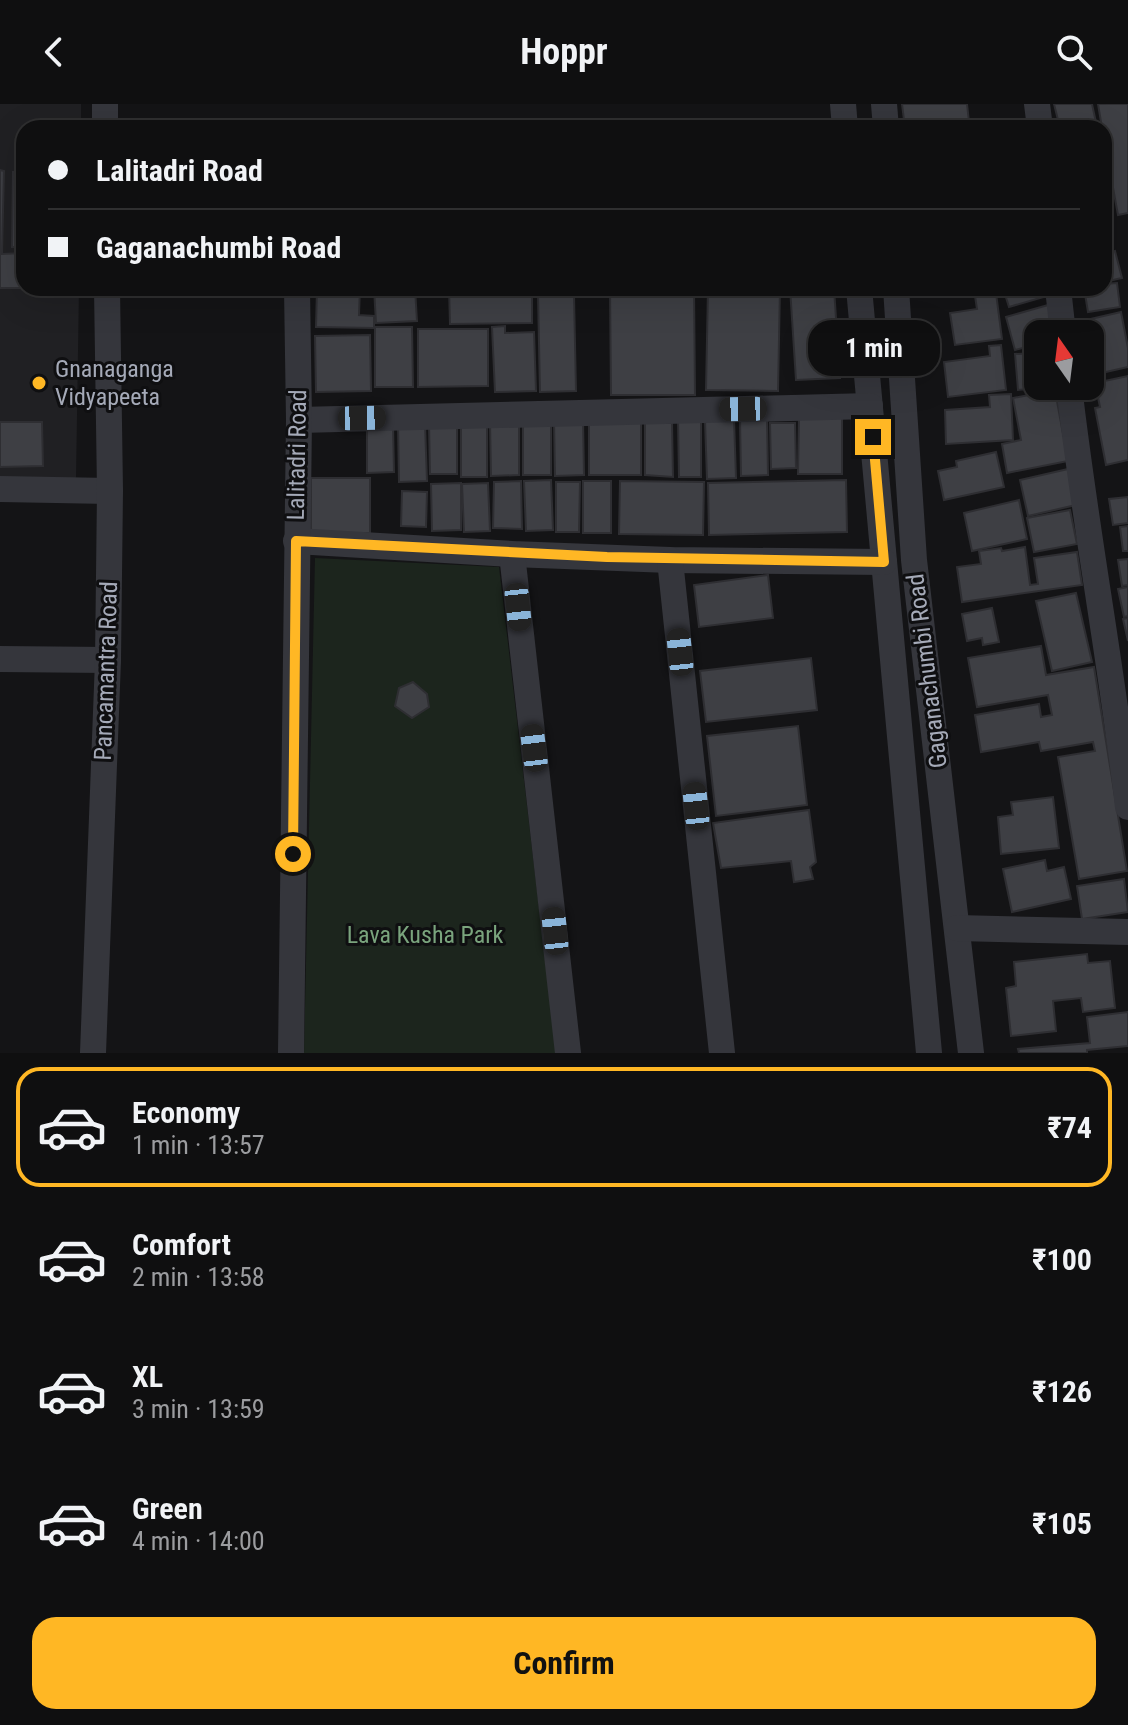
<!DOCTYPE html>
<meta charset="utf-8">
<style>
:root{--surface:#0f0f10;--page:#181819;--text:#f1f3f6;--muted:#9b9c9f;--line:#2f2f30;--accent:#ffb724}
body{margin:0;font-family:"Roboto Condensed",sans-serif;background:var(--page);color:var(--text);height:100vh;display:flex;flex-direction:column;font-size:30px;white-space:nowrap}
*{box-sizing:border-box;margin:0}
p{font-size:26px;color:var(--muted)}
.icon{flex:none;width:44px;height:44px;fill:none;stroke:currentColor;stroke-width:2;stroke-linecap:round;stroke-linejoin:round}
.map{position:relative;height:949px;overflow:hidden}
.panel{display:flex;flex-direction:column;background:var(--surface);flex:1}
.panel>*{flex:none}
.top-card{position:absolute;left:16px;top:16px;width:1096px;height:176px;border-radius:24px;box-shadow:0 8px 32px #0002,0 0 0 2px var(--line);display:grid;align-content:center;height:176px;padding:0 32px;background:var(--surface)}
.needle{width:52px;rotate:346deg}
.buttons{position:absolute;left:1024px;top:216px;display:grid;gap:16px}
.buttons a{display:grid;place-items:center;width:80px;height:80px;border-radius:16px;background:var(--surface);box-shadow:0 8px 32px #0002,0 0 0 2px var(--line);font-size:40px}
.end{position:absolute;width:36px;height:36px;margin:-18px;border:10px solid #ffb724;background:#111;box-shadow:0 0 0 4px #111}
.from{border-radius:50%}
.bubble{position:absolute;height:56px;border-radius:24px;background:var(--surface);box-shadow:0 8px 32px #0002,0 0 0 2px var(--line);font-size:26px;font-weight:700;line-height:56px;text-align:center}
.car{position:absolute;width:24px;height:48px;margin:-24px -12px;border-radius:10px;box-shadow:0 0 6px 2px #0007;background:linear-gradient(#222 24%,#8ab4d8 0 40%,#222 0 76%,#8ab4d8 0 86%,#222 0)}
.top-card b{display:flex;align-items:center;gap:28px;height:76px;font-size:30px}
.top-card b+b{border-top:2px solid var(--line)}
.top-card i{width:20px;height:20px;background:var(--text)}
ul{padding:14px 0 0;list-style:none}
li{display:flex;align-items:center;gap:24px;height:120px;margin:0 16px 12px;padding:0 16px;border:4px solid transparent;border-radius:24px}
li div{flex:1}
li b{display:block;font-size:30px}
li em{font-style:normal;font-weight:700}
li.current{border-color:var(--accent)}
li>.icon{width:72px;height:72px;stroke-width:1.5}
.cta{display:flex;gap:16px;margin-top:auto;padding:16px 32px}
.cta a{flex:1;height:92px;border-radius:24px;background:var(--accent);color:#111;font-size:32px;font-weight:700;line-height:92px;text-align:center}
header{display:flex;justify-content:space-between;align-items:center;height:104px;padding:0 32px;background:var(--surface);font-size:36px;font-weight:700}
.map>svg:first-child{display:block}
.built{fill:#202023}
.green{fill:#1c251d}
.building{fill:#3e3f44;stroke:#2e2e32;stroke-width:2}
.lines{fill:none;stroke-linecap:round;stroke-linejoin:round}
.minor{stroke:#35363c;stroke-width:26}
.route{stroke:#ffb724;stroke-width:10}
.poi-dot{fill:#ffb724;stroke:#0f0f11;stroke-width:3}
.labels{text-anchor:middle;stroke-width:6;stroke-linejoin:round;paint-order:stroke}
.poi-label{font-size:24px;fill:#a5aab8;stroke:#0f0f11;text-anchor:start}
.street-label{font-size:24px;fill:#a5aab8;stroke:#0f0f11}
.park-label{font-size:24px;fill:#7aa47d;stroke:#0f0f11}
</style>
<header><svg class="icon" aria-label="back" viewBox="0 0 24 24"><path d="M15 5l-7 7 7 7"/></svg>Hoppr<svg class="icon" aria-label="search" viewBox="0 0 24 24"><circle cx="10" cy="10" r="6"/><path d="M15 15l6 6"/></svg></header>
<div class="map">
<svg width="1128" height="949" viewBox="0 0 1128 949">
<rect width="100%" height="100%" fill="#141416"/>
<polygon class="built" points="0,0 81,0 81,24 24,24 24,184 79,184 76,375 0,375"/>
<polygon class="green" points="315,454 499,463 556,949 304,949"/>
<g class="building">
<polygon points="902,0 967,0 969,18 942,21 943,24 905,24"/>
<polygon points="1054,0 1092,0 1097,23 1060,24"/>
<polygon points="1098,0 1128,0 1128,109 1118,111 1104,35 1104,24 1102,24"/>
<polygon points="0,66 4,67 2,150 24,149 24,184 0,184"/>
<polygon points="13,68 24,68 24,143 12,143"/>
<polygon points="1115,147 1122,174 1104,178 1104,150"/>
<polygon points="1117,179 1120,203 1088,208 1084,184 1104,184 1104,180"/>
<polygon points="317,184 360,184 359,211 374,212 374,224 316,223"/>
<polygon points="374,184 415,184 417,217 376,219"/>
<polygon points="449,184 532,184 532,219 450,220"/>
<polygon points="610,184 694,184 695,291 611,291"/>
<polygon points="708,184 780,184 778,287 706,286"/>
<polygon points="790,184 834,184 840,274 796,276"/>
<polygon points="974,184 996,184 997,187 976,191"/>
<polygon points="1003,184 1053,184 1054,190 1009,203"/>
<polygon points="996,189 1002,235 955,241 950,209 977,205 975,192"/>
<polygon points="538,191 574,191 576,287 540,288"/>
<polygon points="1048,201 1056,230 1038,230 1038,240 1015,246 1006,213"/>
<polygon points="1121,208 1128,244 1128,263 1097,270 1090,230 1088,230 1086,216"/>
<polygon points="505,222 505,229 534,228 536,287 495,288 492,223"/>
<polygon points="375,223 412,223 413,283 375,283"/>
<polygon points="418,225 488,225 488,282 418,283"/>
<polygon points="370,231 371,287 316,288 315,232"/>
<polygon points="1001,241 1006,286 948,293 944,258 990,252 989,242"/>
<polygon points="1038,249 1038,282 1061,282 1018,286 1015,250"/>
<polygon points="1128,272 1128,356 1106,361 1095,304 1100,303 1095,279"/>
<polygon points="1055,286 1068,357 1007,369 1002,340 1021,336 1013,294"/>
<polygon points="1011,290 1013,336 946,340 945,306 990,303 989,291"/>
<polygon points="799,314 842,314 842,370 798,370"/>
<rect x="523" y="315" width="28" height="56"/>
<polygon points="678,315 701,315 701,373 679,373"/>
<polygon points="734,315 736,374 707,375 705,317"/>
<polygon points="767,315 768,371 741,372 740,316"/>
<polygon points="554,316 583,316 584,371 555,372"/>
<rect x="589" y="316" width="52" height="55"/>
<rect x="461" y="317" width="26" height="56"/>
<polygon points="0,318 42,318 43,362 0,363"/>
<polygon points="490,318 519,318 519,371 491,372"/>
<polygon points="645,319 672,319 673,373 645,371"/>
<polygon points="770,319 795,319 796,364 771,365"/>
<polygon points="398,320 425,320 427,377 399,378"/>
<polygon points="429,320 457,320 457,370 430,370"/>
<polygon points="367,321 393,321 394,368 367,369"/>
<polygon points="996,348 1004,383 944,396 938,367 957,363 956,357"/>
<polygon points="1068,365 1076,401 1028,412 1020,376"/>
<rect x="311" y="374" width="59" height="55"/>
<polygon points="551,376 553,426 526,427 524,377"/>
<polygon points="846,376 847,428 709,431 708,379"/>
<polygon points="521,377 522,425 493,424 494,378"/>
<rect x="583" y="377" width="28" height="52"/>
<polygon points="620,377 704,378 703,431 619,430"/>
<polygon points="556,378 580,378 579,428 556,428"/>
<polygon points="461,379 461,426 432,427 431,380"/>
<polygon points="488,379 490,427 464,428 462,380"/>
<polygon points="402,387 427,388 426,423 401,422"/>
<polygon points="1128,393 1128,419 1113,421 1109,395"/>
<polygon points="1019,396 1027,435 972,447 964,409"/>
<polygon points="1070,406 1077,440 1034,448 1027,414"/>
<polygon points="1128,422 1128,447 1123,447 1120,423"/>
<polygon points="1025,443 1030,481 1038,480 1034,454 1077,448 1082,481 962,498 957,463 981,460 979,447 1001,444 1002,447"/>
<polygon points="1128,455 1128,481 1122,482 1118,456"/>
<polygon points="768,471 773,514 699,523 694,481"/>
<polygon points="1128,483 1128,512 1124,513 1118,485"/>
<polygon points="1076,489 1092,558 1052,567 1036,497"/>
<polygon points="992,504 999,538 983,541 982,534 967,537 962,510"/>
<polygon points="1128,514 1128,537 1123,515"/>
<polygon points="1041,542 1046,571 1094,563 1127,767 1079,775 1058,653 1095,647 1093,638 1041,647 1039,638 981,648 975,611 1039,600 1041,613 1052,611 1048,591 977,603 968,554"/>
<polygon points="811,554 817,606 706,618 700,567"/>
<polygon points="413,578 427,590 429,603 412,614 395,602 399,584"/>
<polygon points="798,622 807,701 716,712 707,632"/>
<polygon points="1053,693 1059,744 1001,750 998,713 1013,711 1011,698"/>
<polygon points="809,706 816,758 810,763 813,775 794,778 791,757 721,764 713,719"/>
<polygon points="1045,756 1047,767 1064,763 1071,795 1012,808 1003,765"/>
<polygon points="1124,775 1128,808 1082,815 1077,782"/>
<polygon points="1087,850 1088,859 1110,857 1115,904 1083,908 1081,894 1053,897 1056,927 1011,932 1006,884 1016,882 1014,858"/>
<polygon points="1128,908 1128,942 1087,946 1087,949 1019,949 1018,945 1090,939 1087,913"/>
</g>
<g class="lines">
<g class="minor">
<polyline points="105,0 105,24"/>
<polyline points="843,0 845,24"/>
<polyline points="884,0 886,24"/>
<polyline points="1037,0 1040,24"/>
<polyline points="859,184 929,949"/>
<polyline points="896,184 914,456 971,949"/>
<polyline points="1058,184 1063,230"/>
<path d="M1069 282C1085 423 1112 562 1128 703"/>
<polyline points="299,316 870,302"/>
<polyline points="0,385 110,387"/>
<polyline points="296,437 512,450 670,456 884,458"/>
<polyline points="512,450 568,949"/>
<polyline points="670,456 722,949"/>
<polyline points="0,555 108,556"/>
<polyline points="957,824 1128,828"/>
<polyline points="93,949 108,556 110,387 107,184"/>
<polyline points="291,949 299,316 297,184"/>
</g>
</g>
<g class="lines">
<polyline class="route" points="293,750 296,437 607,453 884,458 873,333"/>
</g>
<circle class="poi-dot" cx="39" cy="279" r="8"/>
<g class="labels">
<g class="poi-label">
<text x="55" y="273">Gnanaganga<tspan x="55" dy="28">Vidyapeeta</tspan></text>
</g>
<g class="street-label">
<text transform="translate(297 351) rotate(-89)" y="8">Lalitadri Road</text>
<text transform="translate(106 567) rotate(-88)" y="8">Pancamantra Road</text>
<text transform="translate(927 567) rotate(-97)" y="8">Gaganachumbi Road</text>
</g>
<g class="park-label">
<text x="425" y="839">Lava Kusha Park</text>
</g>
</g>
</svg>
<div class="buttons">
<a><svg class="needle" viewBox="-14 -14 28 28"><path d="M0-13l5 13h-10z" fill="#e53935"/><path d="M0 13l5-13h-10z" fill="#9b9c9f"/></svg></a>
</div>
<i class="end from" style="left:293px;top:750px"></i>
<i class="end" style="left:873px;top:333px"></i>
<div class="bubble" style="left:808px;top:216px;width:132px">1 min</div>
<i class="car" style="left:743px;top:305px;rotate:269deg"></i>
<i class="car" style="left:362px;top:314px;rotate:89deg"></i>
<i class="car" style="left:518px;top:503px;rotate:174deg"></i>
<i class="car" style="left:680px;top:548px;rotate:354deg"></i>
<i class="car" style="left:534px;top:644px;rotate:353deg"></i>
<i class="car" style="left:696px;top:702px;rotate:354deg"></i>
<i class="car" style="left:555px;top:827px;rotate:354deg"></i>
<div class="top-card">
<b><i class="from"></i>Lalitadri Road</b>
<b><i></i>Gaganachumbi Road</b>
</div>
</div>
<section class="panel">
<ul>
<li class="current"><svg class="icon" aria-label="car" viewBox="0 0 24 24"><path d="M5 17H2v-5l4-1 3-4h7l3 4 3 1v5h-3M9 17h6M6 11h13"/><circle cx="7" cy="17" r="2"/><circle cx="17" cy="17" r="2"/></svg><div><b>Economy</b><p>1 min · 13:57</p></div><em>₹74</em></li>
<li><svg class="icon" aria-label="car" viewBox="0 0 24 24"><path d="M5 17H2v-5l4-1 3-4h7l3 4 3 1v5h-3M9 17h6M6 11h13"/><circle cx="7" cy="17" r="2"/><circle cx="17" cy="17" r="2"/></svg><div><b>Comfort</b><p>2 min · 13:58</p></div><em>₹100</em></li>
<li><svg class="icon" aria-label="car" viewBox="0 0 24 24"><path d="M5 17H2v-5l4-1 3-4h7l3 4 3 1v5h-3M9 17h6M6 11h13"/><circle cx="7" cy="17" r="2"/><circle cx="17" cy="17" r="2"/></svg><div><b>XL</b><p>3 min · 13:59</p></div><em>₹126</em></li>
<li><svg class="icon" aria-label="car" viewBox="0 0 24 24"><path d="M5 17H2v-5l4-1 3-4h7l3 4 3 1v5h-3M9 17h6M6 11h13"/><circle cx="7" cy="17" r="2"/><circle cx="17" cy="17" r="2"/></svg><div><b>Green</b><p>4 min · 14:00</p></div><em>₹105</em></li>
</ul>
<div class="cta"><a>Confirm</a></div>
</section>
